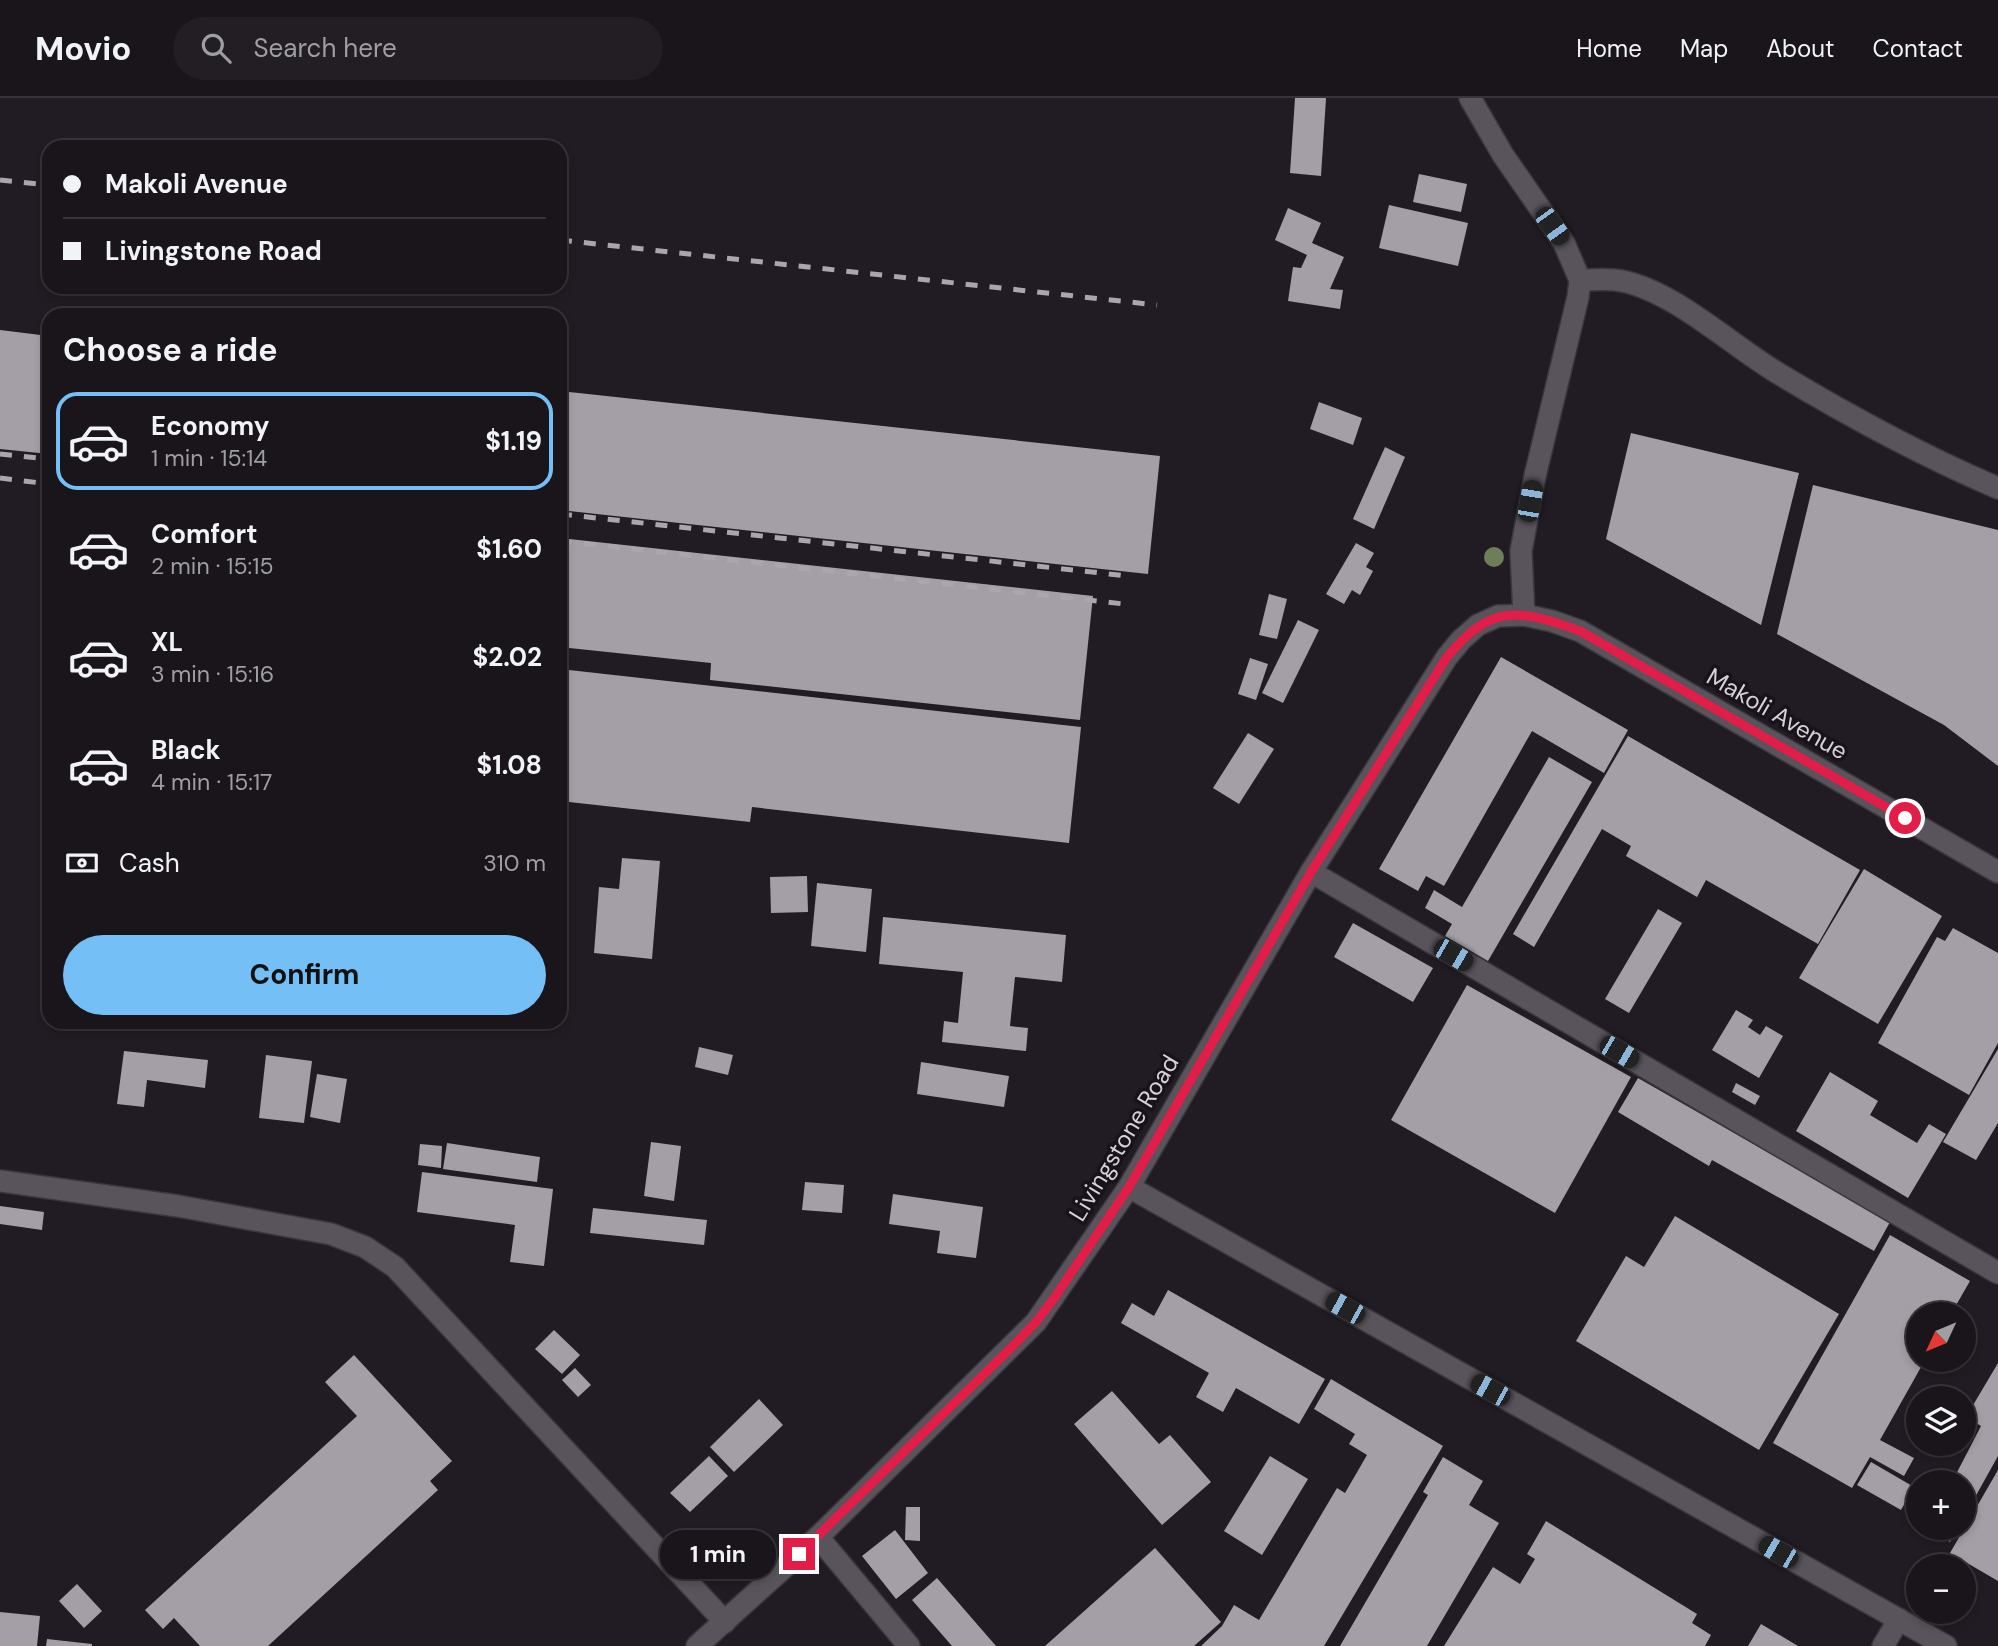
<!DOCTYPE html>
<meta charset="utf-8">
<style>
:root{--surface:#19151a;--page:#221e23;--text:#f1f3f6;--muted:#9f9fa2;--line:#373439;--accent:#74c0f6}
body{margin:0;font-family:"DM Sans",sans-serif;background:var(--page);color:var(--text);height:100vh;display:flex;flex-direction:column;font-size:26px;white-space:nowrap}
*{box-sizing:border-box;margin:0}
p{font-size:23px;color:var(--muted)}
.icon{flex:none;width:38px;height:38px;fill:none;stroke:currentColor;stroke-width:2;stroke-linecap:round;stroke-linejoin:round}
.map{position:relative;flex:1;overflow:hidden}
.details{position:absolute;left:42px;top:210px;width:525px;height:721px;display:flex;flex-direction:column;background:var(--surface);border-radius:21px;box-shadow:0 4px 10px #0003,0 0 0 2px var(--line)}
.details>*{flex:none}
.banner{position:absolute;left:42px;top:42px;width:525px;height:154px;border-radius:21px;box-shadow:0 4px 10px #0003,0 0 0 2px var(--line);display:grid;align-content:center;height:154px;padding:0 21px;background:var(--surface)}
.needle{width:46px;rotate:226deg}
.fabs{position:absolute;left:1906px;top:1204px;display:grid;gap:14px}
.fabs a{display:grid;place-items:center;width:70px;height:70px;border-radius:50%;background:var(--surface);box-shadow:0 4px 10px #0003,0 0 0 2px var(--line);font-size:35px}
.end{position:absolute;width:32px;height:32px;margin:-16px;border:9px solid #e11d48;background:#fff;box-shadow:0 0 0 4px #fff}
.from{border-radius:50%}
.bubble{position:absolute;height:49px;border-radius:24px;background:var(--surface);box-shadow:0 4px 10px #0003,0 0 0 2px var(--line);font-size:23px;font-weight:700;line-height:49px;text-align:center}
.car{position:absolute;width:21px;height:42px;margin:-21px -10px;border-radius:9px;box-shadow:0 0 5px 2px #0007;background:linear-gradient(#222 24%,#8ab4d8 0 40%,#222 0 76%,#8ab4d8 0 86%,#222 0)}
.banner b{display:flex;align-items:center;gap:24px;height:66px;font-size:26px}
.banner b+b{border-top:2px solid var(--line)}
.banner i{width:18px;height:18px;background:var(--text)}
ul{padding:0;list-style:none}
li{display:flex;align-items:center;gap:21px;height:98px;margin:0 14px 10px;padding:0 7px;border:4px solid transparent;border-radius:21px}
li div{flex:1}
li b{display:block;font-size:26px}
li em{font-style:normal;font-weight:700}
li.active{border-color:var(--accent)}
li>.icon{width:63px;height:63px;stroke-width:1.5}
h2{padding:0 21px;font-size:32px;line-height:84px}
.pay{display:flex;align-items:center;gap:18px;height:77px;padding:0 21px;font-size:26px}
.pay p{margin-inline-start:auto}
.action{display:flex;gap:14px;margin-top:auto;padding:14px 21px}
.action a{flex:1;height:80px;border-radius:42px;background:var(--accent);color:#111;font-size:28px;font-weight:700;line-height:80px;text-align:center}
header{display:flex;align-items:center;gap:42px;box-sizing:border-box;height:98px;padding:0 35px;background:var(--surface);border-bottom:2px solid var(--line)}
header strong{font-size:33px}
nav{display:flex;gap:38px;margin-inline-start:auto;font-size:24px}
.search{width:490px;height:63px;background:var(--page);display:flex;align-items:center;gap:18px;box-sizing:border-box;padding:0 24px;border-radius:38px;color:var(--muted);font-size:26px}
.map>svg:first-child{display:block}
.building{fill:#a49ea7}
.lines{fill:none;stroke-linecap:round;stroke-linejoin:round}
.minor-casing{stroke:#3b373c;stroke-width:24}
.minor{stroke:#59545c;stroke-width:21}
.rail{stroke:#aaa6ab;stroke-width:5;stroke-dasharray:12 12;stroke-linecap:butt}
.tree{fill:#6e7e59}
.route{stroke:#e11d48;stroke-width:9}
.labels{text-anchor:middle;stroke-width:7;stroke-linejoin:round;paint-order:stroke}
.street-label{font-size:24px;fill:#d5d1d6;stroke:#18131a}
</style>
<header>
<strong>Movio</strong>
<div class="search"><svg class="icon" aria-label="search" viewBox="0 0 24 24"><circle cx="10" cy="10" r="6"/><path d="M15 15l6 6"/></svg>Search here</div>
<nav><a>Home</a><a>Map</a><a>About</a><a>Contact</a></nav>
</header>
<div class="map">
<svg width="1998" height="1548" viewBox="0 0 1998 1548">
<rect width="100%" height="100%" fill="#211c23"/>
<g class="building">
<polygon points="1295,0 1326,0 1321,78 1290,75"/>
<polygon points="1419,76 1467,86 1461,114 1413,104"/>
<polygon points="1389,107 1468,125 1458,168 1379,150"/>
<polygon points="1288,110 1321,125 1312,145 1344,159 1330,191 1343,192 1340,211 1288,203 1293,169 1301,170 1307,157 1275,142"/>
<polygon points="0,232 49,238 49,356 0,351"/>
<polygon points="560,293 1160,358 1148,476 560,412"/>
<polygon points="1319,304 1362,320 1353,347 1310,331"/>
<polygon points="1631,335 1799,375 1761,527 1606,441"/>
<polygon points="1385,349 1405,359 1374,431 1353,421"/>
<polygon points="1813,387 1998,432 1998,668 1944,627 1777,536"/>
<polygon points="560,440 1093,498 1080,622 710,582 711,565 560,549"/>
<polygon points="1356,445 1374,455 1366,469 1373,473 1360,497 1352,492 1344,506 1326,496"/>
<polygon points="1269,496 1287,501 1277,541 1259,537"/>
<polygon points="1298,522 1319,532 1283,605 1262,595"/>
<polygon points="1501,559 1628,632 1604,675 1532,633 1444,788 1426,778 1418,793 1379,771"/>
<polygon points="1250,560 1268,566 1256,602 1238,596"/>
<polygon points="560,571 1081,629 1069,745 752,709 750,724 560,703"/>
<polygon points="1248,635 1274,651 1239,706 1213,690"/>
<polygon points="1628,638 1860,772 1818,846 1706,782 1697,799 1626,758 1631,748 1602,731 1534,849 1513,836"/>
<polygon points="1549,659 1592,684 1488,863 1445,838 1452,826 1425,810 1434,792 1462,809"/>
<polygon points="622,760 660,763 652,861 594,855 599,789 619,791"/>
<polygon points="1864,771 1942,818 1878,926 1799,880"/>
<polygon points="807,778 808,814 771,815 770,779"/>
<polygon points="817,785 872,791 866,854 811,848"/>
<polygon points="1658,811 1682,825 1629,915 1605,901"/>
<polygon points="883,819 1066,837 1062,884 1015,879 1010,928 1028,930 1026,953 942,944 944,923 958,925 963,874 879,866"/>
<polygon points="1353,825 1433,870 1413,904 1334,859"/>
<polygon points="1953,830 1998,855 1998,945 1969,997 1878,945 1937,839 1945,843"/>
<polygon points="1467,887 1631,979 1555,1115 1391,1022"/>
<polygon points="1736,912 1753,922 1748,929 1760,937 1766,928 1783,938 1759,980 1712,952"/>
<polygon points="699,949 733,957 728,977 695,969"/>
<polygon points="1998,951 1998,1025 1976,1062 1943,1044"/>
<polygon points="124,953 208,962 205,990 147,982 144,1009 117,1006"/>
<polygon points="266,957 312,963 304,1025 259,1020"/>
<polygon points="921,964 1009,978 1004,1009 917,996"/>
<polygon points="1830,974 1878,1003 1870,1017 1917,1045 1929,1026 1946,1036 1908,1100 1796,1033"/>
<polygon points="317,976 347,981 340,1025 310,1019"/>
<polygon points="1638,980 1890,1124 1874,1153 1712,1062 1709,1068 1618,1014"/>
<polygon points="1736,985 1760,998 1755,1007 1732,994"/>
<polygon points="651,1044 681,1048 674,1103 644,1098"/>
<polygon points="447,1045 540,1059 537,1084 443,1071"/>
<polygon points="420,1046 442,1048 441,1070 418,1067"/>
<polygon points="422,1074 553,1091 544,1168 510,1164 515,1127 417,1114"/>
<polygon points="805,1084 844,1087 842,1115 802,1112"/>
<polygon points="893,1096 983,1109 976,1160 937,1155 940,1133 889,1126"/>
<polygon points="0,1108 44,1114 42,1132 0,1126"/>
<polygon points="593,1110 707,1122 704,1147 590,1135"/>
<polygon points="1675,1118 1839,1216 1759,1352 1576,1243 1626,1158 1644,1169"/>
<polygon points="1890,1137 1970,1183 1951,1216 1918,1216 1918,1262 1925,1262 1880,1342 1914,1360 1904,1378 1870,1359 1852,1390 1773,1345"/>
<polygon points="1168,1192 1325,1281 1299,1326 1236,1290 1223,1314 1196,1299 1209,1275 1121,1225 1132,1205 1154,1218"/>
<polygon points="554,1232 580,1257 562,1276 535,1251"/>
<polygon points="354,1257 452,1363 430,1383 438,1392 268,1548 200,1548 174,1520 163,1531 145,1512 357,1318 325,1284"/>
<polygon points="1998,1265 1998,1358 1964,1419 1964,1384 1952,1384 1981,1328 1966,1319"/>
<polygon points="575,1270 591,1287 578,1299 562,1282"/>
<polygon points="1331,1281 1443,1348 1324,1548 1201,1548 1222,1528 1234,1507 1259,1522 1337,1390 1345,1395 1367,1357 1349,1346 1355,1336 1314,1311"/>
<polygon points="1112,1293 1159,1346 1170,1337 1211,1384 1162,1427 1074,1326"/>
<polygon points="759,1301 783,1327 734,1374 710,1349"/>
<polygon points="709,1358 728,1378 690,1414 670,1395"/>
<polygon points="1270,1358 1308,1381 1262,1457 1224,1433"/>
<polygon points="1443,1359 1483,1383 1469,1407 1499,1425 1427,1548 1340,1548 1428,1397 1423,1394"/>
<polygon points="1871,1364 1914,1389 1901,1412 1857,1387"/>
<polygon points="1998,1372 1998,1483 1950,1455"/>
<polygon points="906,1409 920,1409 920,1443 905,1442"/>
<polygon points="1546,1423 1697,1516 1692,1525 1711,1537 1705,1548 1444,1548 1493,1469 1520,1486 1535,1461 1527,1456"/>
<polygon points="1926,1430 1958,1430 1950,1444"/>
<polygon points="895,1432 928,1475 896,1501 862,1458"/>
<polygon points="1155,1450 1221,1524 1194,1548 1045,1548"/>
<polygon points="937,1480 996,1548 952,1548 912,1502"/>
<polygon points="77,1486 102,1513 84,1530 59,1503"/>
<polygon points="0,1514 40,1518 37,1548 0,1548"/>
<polygon points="1761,1526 1798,1548 1748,1548"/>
<polygon points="47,1541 92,1546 92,1548 46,1548"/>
</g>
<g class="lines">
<g class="minor-casing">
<g id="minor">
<polyline points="1470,0 1503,57 1564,145 1580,182 1578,199 1535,378 1521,453 1524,517"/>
<path d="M1580 182C1594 182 1608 180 1622 183 1676 194 1733 249 1781 277 1851 319 1923 358 1998 390"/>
<polyline points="1311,774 1998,1175"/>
<polyline points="0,1083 178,1108 331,1136 365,1149 395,1169 725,1524"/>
<polyline points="1129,1089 1946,1548"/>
<polyline points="818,1439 909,1548"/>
<polyline points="697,1548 818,1439 1036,1224 1129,1089 1311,774 1447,559 1461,542 1478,527 1498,518 1524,517 1552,523 1580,533 1998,774"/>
<polyline points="1883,1548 1899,1521"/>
</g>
</g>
<use href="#minor" class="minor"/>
<g class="rail">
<polyline points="0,82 49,87"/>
<polyline points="560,142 1157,207"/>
<polyline points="0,356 49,361"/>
<polyline points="0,380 49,386"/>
<polyline points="560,416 1128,478"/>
<polyline points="560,443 1124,506"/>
</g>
</g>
<circle class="tree" cx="1494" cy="459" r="10"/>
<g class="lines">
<path class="route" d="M799 1456 1013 1248 1036 1224 1055 1199 1129 1089 1311 774 1447 559C1492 505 1518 511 1580 533L1905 720"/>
</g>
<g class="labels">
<g class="street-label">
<text transform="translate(1777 616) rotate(30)" y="8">Makoli Avenue</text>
<text transform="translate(1124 1040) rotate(-59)" y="8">Livingstone Road</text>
</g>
</g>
</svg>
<div class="fabs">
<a><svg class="needle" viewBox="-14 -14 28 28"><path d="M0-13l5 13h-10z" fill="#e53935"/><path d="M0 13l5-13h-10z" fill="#9f9fa2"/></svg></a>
<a><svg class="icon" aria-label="layers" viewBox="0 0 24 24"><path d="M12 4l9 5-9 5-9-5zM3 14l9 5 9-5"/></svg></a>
<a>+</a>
<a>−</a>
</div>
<i class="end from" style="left:1905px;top:720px"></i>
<i class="end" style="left:799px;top:1456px"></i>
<div class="bubble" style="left:660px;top:1432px;width:116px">1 min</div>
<i class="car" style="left:1552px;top:128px;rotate:144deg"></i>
<i class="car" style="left:1530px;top:403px;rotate:10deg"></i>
<i class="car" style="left:1453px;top:857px;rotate:120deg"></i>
<i class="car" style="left:1619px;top:954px;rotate:120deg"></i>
<i class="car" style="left:1345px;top:1210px;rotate:299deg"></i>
<i class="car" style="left:1490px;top:1292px;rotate:299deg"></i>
<i class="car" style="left:1778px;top:1454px;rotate:300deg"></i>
<div class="banner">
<b><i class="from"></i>Makoli Avenue</b>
<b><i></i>Livingstone Road</b>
</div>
<section class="details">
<h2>Choose a ride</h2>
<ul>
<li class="active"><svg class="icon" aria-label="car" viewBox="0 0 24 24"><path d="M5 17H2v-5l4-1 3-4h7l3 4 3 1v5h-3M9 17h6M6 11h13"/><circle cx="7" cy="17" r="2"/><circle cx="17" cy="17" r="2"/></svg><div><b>Economy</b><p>1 min · 15:14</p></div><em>$1.19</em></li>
<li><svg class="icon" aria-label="car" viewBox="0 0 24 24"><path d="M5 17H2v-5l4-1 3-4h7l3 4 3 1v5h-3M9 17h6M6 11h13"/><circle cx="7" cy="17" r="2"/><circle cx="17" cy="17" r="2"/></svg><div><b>Comfort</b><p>2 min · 15:15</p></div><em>$1.60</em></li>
<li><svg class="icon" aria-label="car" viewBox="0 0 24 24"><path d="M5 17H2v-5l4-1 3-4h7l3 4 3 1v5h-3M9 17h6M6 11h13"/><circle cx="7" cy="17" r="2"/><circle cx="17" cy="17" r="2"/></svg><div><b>XL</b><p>3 min · 15:16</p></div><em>$2.02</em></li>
<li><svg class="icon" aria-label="car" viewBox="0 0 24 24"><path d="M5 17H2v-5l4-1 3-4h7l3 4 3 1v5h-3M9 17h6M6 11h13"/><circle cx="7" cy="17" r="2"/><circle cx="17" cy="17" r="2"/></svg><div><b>Black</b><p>4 min · 15:17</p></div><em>$1.08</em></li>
</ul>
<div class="pay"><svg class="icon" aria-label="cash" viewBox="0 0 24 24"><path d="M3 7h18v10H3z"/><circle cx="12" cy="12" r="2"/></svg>Cash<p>310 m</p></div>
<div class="action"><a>Confirm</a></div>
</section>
</div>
